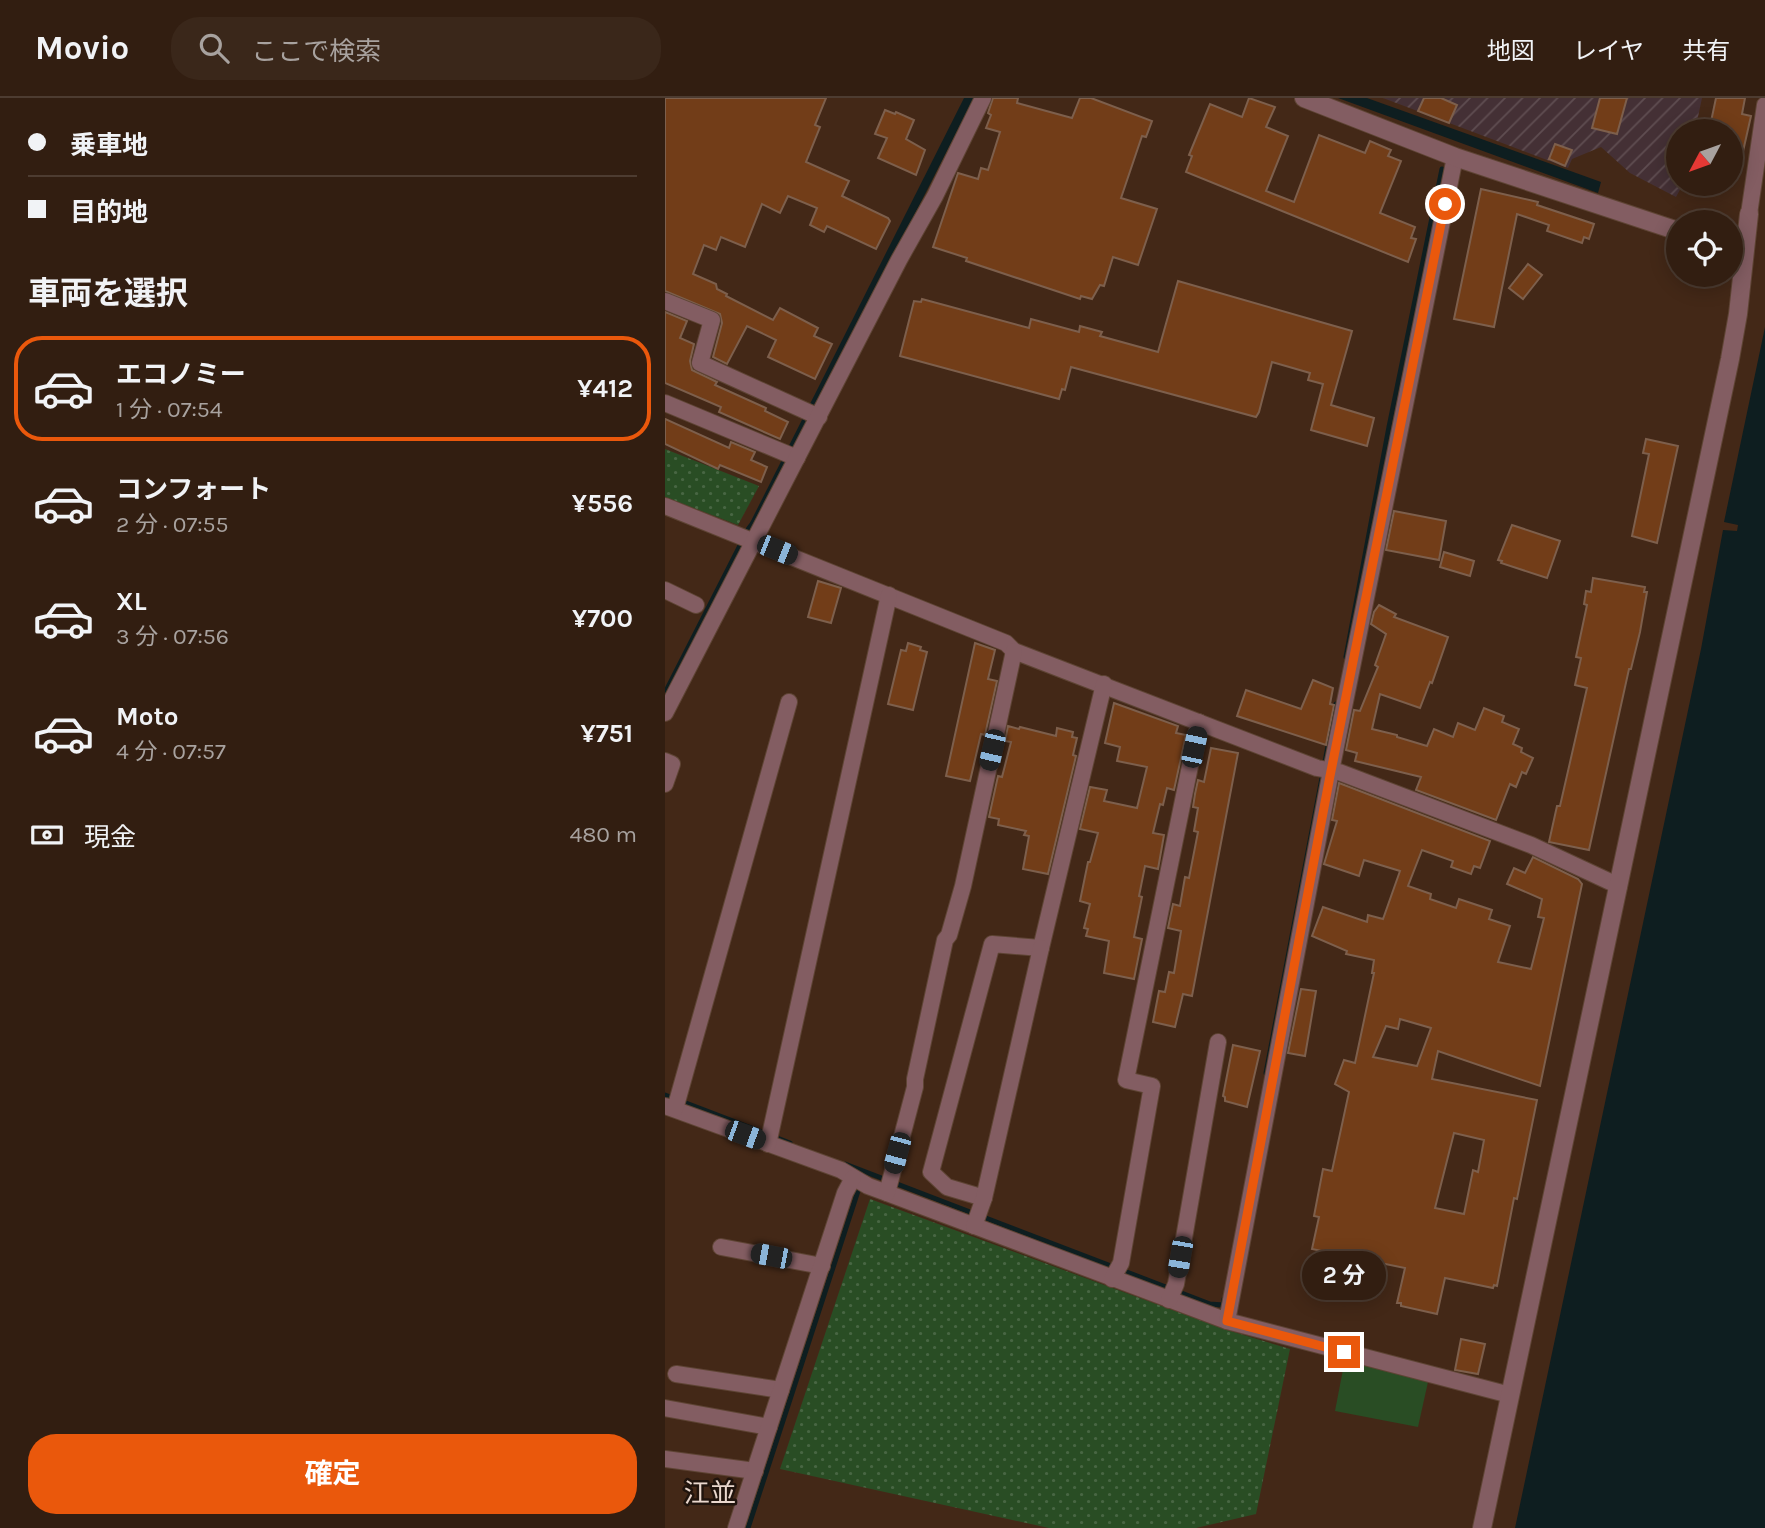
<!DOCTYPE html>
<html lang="ja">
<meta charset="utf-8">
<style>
:root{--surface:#321e11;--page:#3a271a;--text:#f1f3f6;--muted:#a8a29f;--line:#4d3c31;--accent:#ea580c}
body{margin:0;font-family:Karla,"Noto Sans JP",sans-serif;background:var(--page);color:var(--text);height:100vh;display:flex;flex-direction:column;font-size:26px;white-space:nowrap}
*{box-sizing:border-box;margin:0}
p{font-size:23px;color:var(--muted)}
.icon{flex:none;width:38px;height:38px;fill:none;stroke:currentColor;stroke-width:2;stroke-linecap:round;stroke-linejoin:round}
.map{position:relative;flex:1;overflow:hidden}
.panel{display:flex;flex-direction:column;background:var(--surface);width:665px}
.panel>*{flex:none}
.hud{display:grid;align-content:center;height:154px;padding:0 28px;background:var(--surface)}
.needle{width:46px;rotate:229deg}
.buttons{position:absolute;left:1001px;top:21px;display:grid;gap:14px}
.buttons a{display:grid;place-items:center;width:77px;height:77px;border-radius:50%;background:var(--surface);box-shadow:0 4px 18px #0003,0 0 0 2px var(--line);font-size:35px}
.end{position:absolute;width:32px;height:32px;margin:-16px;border:9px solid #ea580c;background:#fff;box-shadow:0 0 0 4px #fff}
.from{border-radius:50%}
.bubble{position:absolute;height:49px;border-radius:24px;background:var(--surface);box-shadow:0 4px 18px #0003,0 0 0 2px var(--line);font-size:23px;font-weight:700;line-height:49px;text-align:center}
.car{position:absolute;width:21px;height:42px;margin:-21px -10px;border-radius:9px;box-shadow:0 0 5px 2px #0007;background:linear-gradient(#222 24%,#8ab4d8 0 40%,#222 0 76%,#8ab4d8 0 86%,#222 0)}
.hud b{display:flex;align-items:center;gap:24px;height:66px;font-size:26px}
.hud b+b{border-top:2px solid var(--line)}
.hud i{width:18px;height:18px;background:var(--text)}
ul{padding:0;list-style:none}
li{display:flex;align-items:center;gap:21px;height:105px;margin:0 14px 10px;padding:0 14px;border:4px solid transparent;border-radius:28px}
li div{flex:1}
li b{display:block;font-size:26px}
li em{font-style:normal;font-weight:700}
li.current{border-color:var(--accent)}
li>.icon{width:63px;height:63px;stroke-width:1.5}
h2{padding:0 28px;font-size:32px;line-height:84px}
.pay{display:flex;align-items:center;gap:18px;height:77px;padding:0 28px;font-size:26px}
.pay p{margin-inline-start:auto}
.button{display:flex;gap:14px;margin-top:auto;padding:14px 28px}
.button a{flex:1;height:80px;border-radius:28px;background:var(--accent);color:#fff;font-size:28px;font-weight:700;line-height:80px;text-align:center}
header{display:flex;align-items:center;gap:42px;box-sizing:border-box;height:98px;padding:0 35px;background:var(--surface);border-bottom:2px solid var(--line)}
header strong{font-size:33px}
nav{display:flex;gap:38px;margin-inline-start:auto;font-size:24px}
.search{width:490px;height:63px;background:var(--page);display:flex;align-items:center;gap:18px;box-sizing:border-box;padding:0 24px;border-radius:28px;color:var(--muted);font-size:26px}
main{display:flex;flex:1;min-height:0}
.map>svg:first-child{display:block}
.industrial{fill:url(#industrial-furrows)}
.grass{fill:url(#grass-dots)}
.park{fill:#294d24}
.water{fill:#0e1e20}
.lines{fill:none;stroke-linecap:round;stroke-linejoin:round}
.stream{stroke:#0e1e20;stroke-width:5}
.building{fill:#723d18;stroke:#7d5f4c;stroke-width:2;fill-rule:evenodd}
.minor-casing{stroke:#5e4434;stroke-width:18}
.tertiary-casing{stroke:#5e4434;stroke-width:20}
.minor{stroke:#835d62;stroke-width:16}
.tertiary{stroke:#835d62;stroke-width:18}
.route{stroke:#ea580c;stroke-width:9}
.labels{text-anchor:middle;stroke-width:5;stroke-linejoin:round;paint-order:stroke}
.quarter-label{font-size:26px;fill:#ead8ce;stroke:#20140d}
</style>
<header>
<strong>Movio</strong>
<div class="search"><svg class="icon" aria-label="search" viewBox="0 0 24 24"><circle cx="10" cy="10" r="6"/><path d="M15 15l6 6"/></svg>ここで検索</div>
<nav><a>地図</a><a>レイヤ</a><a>共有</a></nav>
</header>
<main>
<section class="panel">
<div class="hud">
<b><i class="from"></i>乗車地</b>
<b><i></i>目的地</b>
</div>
<h2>車両を選択</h2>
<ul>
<li class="current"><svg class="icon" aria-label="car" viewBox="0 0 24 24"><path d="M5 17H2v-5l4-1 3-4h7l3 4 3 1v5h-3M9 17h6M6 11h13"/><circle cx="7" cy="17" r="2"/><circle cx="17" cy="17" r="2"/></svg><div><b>エコノミー</b><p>1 分 · 07:54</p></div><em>¥412</em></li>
<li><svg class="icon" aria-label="car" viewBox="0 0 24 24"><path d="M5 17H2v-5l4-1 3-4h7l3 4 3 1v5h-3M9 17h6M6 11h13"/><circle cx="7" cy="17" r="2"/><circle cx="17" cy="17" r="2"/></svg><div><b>コンフォート</b><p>2 分 · 07:55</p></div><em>¥556</em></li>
<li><svg class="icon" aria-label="car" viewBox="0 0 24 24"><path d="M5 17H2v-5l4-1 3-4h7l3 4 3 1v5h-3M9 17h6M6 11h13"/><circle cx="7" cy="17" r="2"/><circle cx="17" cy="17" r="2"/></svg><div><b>XL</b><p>3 分 · 07:56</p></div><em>¥700</em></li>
<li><svg class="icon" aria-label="car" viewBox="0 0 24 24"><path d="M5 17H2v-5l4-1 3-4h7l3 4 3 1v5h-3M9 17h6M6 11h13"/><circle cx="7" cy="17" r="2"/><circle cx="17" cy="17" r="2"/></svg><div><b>Moto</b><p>4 分 · 07:57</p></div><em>¥751</em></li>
</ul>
<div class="pay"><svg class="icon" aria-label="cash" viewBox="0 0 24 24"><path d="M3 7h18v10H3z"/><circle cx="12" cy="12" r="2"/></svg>現金<p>480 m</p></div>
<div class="button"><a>確定</a></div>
</section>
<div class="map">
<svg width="1100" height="1430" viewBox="0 0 1100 1430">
<defs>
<pattern id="industrial-furrows" width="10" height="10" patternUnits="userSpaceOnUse" patternTransform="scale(1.75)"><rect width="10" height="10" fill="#443035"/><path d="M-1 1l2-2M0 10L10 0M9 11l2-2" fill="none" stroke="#5f4d51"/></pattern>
<pattern id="grass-dots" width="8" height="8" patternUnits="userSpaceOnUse" patternTransform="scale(1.75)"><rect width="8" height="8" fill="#294d24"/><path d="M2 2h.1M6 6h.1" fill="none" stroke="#486643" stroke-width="1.8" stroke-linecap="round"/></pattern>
</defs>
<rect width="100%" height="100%" fill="#432817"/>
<polygon class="industrial" points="718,0 1037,0 1030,33 1013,33 1013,86 1018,86 1011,99 965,75 936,49 907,61 903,70"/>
<g class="grass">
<polygon points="0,351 94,388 73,427 0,399"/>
<polygon points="205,1101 562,1232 625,1251 591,1416 531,1430 384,1430 115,1371"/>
</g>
<polygon class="park" points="680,1261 763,1284 753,1329 670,1313"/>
<g class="water">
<polygon points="299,0 309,0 91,427 85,425"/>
<polygon points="673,0 702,0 936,84 933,95"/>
<polygon points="1100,229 1100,1430 850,1430 1036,551 1058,432 1072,433 1073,427 1059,424"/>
</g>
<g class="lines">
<g class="stream">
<polyline points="681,559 724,329 777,71"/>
<polyline points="0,595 84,430 91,421"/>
<polyline points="601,975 671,606"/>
<polyline points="0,997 125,1045"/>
<polyline points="180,1066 545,1206 558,1207 559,1201"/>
<polyline points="83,1430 193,1093"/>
</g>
</g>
<g class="building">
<polygon points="0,0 161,0 150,27 155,29 141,64 184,83 177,98 223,120 225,123 211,151 162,128 159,134 145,127 152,110 123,98 115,115 97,106 80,149 56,139 51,152 39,147 28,176 51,186 52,191 62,196 61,198 108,222 115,210 153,230 149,238 167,246 150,281 103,259 111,242 82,228 62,266 48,259 57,225 55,216 0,193"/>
<polygon points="328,0 353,0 352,5 407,20 415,0 426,0 487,23 481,39 477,38 456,100 492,111 473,167 448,159 439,188 435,187 427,201 416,198 415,201 301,163 302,160 268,149 293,75 313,81 316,70 323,72 335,34 321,30 326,17 323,15"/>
<polygon points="584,0 610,9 601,29 623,38 601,93 629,104 654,37 700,55 705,43 726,52 723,58 736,63 715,115 750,129 746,140 751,141 743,164 521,74 527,58 524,57 545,6 577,19"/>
<polygon points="759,0 776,0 792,7 784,25 753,13"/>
<polygon points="935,0 962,0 952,36 927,30"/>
<polygon points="1051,0 1080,0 1077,16 1086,18 1072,80 1066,79 1066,33 1044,33"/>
<polygon points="220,12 230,16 231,14 249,22 241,41 260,52 251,77 213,60 222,40 210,36"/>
<polygon points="890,46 907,52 900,68 884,61"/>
<polygon points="816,91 873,104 872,107 929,126 924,141 919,139 917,145 882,133 884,127 852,116 829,229 789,221"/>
<polygon points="863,166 877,177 858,201 844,190"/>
<polygon points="513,183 687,233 666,307 709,320 702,348 646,332 658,286 643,282 645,275 607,264 594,314 591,319 406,269 400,292 397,291 394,301 235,258 249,203 256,204 257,201 364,230 366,221 414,234 415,228 437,234 435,238 493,254"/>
<polygon points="0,214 22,223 15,240 29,246 25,263 27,272 52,284 50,287 101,310 100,313 123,324 115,341 54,314 56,309 0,285"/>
<polygon points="0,321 64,350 66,344 90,354 86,362 102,369 96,384 55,367 53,371 0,346"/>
<polygon points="981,341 1013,348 992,445 967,438 984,356 978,355"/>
<polygon points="729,413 781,423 774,462 721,452"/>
<polygon points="847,427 895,443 882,480 836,465 837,463 833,462"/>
<polygon points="779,454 809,463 805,478 775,469"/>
<polygon points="928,480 980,489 979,494 982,494 975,534 966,571 964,571 924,752 884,744 892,708 895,708 922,590 910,587 916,560 911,559 922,507 919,506 921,493 926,494"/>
<polygon points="153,483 176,490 166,525 143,519"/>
<polygon points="714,507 731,516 729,519 783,539 767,585 765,584 755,610 715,596 707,631 732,637 732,639 762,648 769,631 788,639 793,625 810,632 819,610 839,618 837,624 854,631 848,646 857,650 856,654 868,660 861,676 857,674 851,689 845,686 831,722 751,692 756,679 690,663 692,655 681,652 689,612 695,613 713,569 710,567 721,536 706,526 709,514"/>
<polygon points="243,545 256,549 255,552 262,554 248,612 223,606 236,552 241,553"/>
<polygon points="310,545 330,552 323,581 332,583 320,637 316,636 305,683 281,678"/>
<polygon points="648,582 668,590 665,606 669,607 661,647 572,618 581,592 636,611"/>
<polygon points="449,605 513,628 511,635 521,637 509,692 502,690 498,707 495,706 488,735 499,737 493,771 480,768 474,798 477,799 469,839 477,841 469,881 439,875 444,843 421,838 423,831 419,830 425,806 415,803 423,764 425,764 433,735 415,731 425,689 442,692 439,703 472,710 482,669 452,663 455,649 440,645"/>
<polygon points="343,628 354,631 355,629 391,638 392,630 408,634 407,639 412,640 408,657 411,658 383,776 358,771 364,738 359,737 361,733 333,727 334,721 324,719 333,678 337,679 346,644 340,643"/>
<polygon points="546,650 573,655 527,898 518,896 510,929 488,924 494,893 500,894 504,874 509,875 516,833 503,830 508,806 515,808 520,779 524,780 533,734 529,733 533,710 528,709 530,696 533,682 539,684"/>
<path d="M674 685 825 743 815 770 809 768 806 776 786 769 788 763 757 752 743 788 766 796 765 801 791 810 794 801 827 812 824 821 845 828 833 864 866 871 879 820 873 819 877 801 842 786 849 770 860 775 868 759 913 781 917 786 875 988 773 953 767 981 872 1002 852 1101 849 1100 832 1188 829 1187 828 1190 780 1180 772 1216 736 1208V1205H732L740 1170 647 1151 654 1119 649 1118 658 1071 667 1073 684 994 670 986 679 962 690 965 709 875H707L709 862 681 856 682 853 647 838 658 809 702 824 703 817 718 821 735 773 699 762 694 778 659 766 672 723 667 722ZM735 921 766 930 752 968 708 959 721 928 733 931ZM789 1035 819 1042 813 1074 808 1072 799 1116 770 1110Z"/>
<polygon points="636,891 651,893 640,958 623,955"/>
<polygon points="568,947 595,953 582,1009 560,1003 560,999 558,998"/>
<polygon points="796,1241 820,1246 813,1276 790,1272"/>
</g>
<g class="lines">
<g class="minor-casing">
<g id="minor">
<polyline points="1084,116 1100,7"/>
<polyline points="0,203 47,222 35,265 154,319"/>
<polyline points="0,305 132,360"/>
<polyline points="0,408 341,545 349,553 652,670 674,674 866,747 954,788"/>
<polyline points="0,492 31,507"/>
<polyline points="0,615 234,162 270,98 318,0"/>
<polyline points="0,663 7,666 0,686"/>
<polyline points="0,1008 176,1072 203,1088 222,1095 562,1223 845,1297"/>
<polyline points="10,1011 124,604"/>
<polyline points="103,1046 224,497"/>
<polyline points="222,1095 250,989 250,981 280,842 284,837 298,788 349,553"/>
<polyline points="319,1100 282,1089 266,1074 327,846 376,850 439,586"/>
<polyline points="309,1128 319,1100 376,850"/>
<polyline points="56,1149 157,1168"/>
<polyline points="447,1181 456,1165 487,988 461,982 534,624"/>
<polyline points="504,1202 511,1186 553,944"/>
<polyline points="562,1223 665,678 790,59"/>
<polyline points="11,1276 116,1292"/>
<polyline points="0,1310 104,1329"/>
<polyline points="0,1361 90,1373"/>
<polyline points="71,1430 180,1095 188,1080"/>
</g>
</g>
<g class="tertiary-casing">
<g id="tertiary">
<polyline points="639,0 790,59 1013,133"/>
<polyline points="817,1430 1065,261 1073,216 1084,116"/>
</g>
</g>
<use href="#minor" class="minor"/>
<use href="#tertiary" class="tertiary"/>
</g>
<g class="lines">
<polyline class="route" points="679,1254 562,1223 665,678 780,106"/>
</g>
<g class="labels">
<g class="quarter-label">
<text x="45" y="1404">江並</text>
</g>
</g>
</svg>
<div class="buttons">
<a><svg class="needle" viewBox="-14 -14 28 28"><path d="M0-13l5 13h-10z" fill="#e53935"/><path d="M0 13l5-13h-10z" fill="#a8a29f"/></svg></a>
<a><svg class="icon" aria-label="locate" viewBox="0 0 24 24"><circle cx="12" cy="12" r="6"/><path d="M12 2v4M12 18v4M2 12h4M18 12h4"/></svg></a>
</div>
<i class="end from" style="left:780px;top:106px"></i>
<i class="end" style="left:679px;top:1254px"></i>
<div class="bubble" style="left:637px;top:1153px;width:84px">2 分</div>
<i class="car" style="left:112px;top:452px;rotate:112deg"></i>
<i class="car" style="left:529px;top:649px;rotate:12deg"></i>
<i class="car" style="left:327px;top:652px;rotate:193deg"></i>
<i class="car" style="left:80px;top:1037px;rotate:110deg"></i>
<i class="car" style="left:232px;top:1055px;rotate:195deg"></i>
<i class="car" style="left:106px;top:1158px;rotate:281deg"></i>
<i class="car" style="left:515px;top:1159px;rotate:190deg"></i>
</div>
</main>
